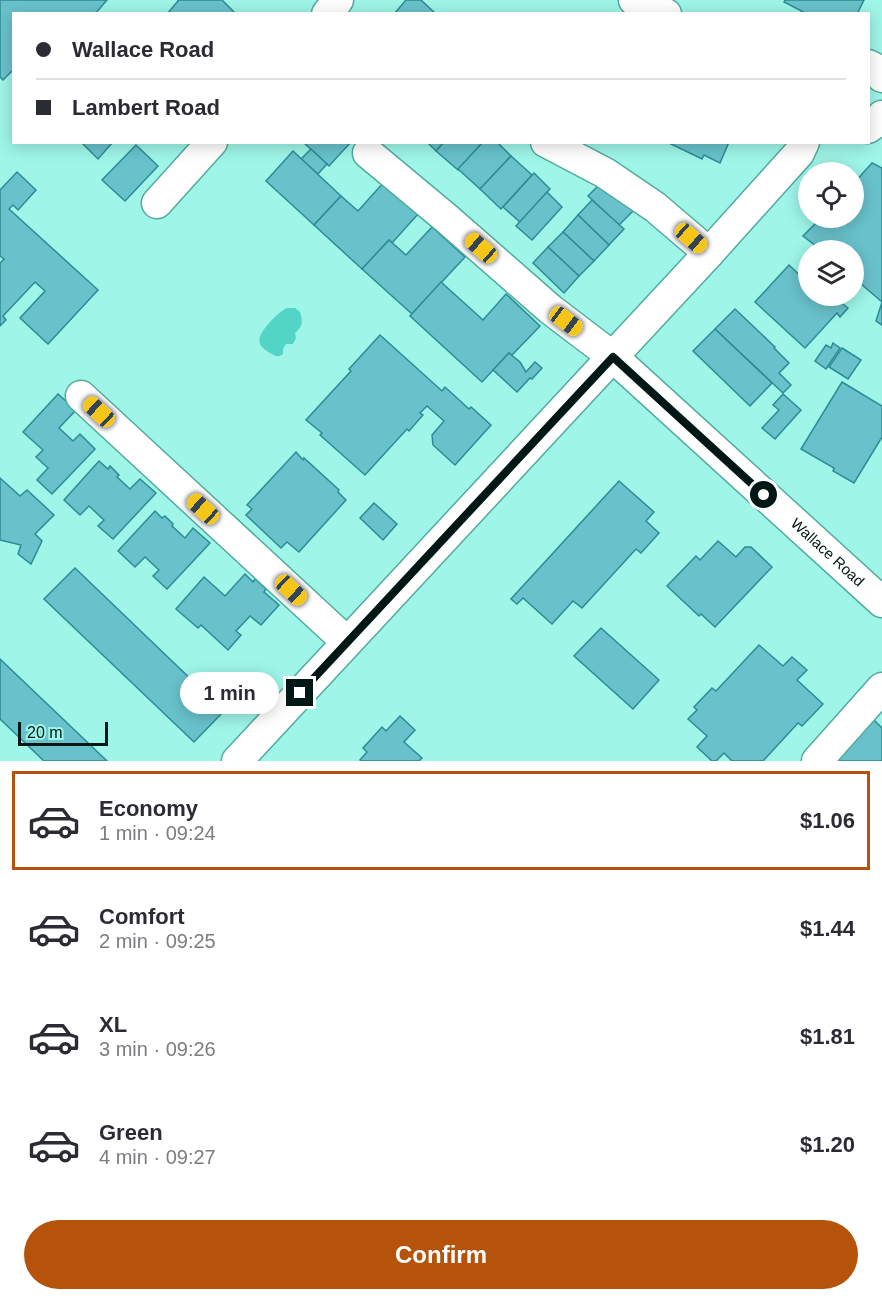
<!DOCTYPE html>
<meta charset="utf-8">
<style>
:root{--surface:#fff;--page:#f7f7f7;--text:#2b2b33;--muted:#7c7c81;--line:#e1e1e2;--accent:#b45309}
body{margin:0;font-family:Helvetica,sans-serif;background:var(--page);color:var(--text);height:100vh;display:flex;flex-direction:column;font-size:22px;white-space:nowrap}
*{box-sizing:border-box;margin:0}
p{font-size:20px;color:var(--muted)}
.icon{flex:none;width:33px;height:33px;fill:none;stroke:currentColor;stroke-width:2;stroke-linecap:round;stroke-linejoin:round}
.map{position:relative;height:761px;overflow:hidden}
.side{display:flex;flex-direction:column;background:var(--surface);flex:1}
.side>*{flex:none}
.top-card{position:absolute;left:12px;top:12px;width:858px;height:132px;border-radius:0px;box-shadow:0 3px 15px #0003;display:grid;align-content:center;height:132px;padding:0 24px;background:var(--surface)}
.controls{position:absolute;left:798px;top:162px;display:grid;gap:12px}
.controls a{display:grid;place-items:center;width:66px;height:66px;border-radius:50%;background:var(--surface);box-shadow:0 3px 15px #0003;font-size:30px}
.scale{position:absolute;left:18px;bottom:15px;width:90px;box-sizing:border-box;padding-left:6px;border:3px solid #001815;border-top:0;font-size:16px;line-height:21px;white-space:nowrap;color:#001815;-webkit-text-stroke:4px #9ef5e8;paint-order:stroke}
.end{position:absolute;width:27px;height:27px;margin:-14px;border:8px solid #001815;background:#fff;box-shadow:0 0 0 3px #fff}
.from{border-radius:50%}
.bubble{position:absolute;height:42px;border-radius:21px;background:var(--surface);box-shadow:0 3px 15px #0003;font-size:20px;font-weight:700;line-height:42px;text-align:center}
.car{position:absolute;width:18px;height:36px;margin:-18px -9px;border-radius:8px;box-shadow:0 0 4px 2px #0007;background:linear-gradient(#f5c518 24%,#345 0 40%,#f5c518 0 76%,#345 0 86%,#f5c518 0)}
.top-card b{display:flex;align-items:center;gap:21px;height:57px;font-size:22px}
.top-card b+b{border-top:2px solid var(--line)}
.top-card i{width:15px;height:15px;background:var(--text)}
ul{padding:10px 0 0;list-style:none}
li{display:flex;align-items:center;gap:18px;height:99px;margin:0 12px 9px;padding:0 12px;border:3px solid transparent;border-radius:0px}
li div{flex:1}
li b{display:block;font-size:22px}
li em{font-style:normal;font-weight:700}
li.selected{border-color:var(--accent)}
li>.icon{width:54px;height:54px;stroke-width:1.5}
.cta{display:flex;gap:12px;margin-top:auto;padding:12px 24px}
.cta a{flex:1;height:69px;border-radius:36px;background:var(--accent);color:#fff;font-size:24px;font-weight:700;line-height:69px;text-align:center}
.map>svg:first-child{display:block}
.water{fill:#53d5c5}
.building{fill:#69c2cb;stroke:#2c8b94;stroke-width:1.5}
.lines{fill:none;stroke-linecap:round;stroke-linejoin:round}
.minor-casing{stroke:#53ab9f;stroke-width:33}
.minor{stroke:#fff;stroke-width:30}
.route{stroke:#001815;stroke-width:8}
.labels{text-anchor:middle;stroke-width:4.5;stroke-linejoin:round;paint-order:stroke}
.street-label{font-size:15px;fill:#001815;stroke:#9ef5e8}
</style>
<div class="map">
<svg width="882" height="761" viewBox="0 0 882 761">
<rect width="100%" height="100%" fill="#9ef5e8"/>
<path class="water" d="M287 308H295L300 312C303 322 303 326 295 333L296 338 293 344H286L283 349V354C277 358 276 356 270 353 254 344 258 336 269 323 275 317 279 312 287 308Z"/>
<g class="building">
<polygon points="0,0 107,0 95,14 14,14 14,69 3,80 0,77"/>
<polygon points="178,0 222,0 236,14 167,14 178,1"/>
<polygon points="406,0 421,0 436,14 394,14"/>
<polygon points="785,0 864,0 857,14 807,14 784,2"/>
<polygon points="81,142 113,142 98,159"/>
<polygon points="303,142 351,142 329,166"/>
<polygon points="427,142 444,142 436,151"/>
<polygon points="444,142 483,142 458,170 436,151"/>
<polygon points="483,142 497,142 511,156 480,189 458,169"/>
<polygon points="667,142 729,142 720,163 704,155 702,159"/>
<polygon points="136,145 158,166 125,201 102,180"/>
<polygon points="311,149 327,164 318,174 301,159"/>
<polygon points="293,151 341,196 314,225 266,181"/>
<polygon points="511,156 532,175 501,209 480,189"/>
<polygon points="872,163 882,168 882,325 876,321 882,302 854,278 854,250 821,250 803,236 821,218 854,218 854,183"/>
<polygon points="17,172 36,190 18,210 13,205 9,209 98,290 48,344 20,318 45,291 35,282 3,316 6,320 0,326 0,263 4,259 0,256 0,190"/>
<polygon points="534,173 550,189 520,222 503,207"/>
<polygon points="604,180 635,209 619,225 588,196"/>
<polygon points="384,182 418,214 392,243 389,240 362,269 314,225 341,196 358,211"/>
<polygon points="547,192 562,207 532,240 516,226"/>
<polygon points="592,200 624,229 609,245 578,215"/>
<polygon points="578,215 609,245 594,261 563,232"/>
<polygon points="432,227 465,257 412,314 362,269 389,240 406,255"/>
<polygon points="563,232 594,261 579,276 548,247"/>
<polygon points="548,247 579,276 564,293 533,263"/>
<polygon points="789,265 808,283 808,296 833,296 848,308 840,317 837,313 805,348 755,302"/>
<polygon points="441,282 483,320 506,294 540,326 512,355 509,353 482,382 410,316"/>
<polygon points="735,309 775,347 774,348 789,363 779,373 791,385 783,393 715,329"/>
<polygon points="715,329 772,383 750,406 693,351"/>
<polygon points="380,335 442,391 445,387 469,409 471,407 491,425 455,465 433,445 432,435 444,421 427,406 420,413 423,415 409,431 407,429 365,475 320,435 322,433 306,420 351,371 349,369"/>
<polygon points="833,343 840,348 826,369 815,361 826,345 831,348"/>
<polygon points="842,348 861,360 848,379 829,367"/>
<polygon points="509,353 520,362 526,372 535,362 542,368 532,379 530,378 517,392 493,370"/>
<polygon points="842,382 882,406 882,437 854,483 833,471 834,468 801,449"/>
<polygon points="58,394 76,410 59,428 73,441 80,434 95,449 52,494 37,480 48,468 36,457 43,450 23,432"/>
<polygon points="783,394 801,410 775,439 762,428 779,410 773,405"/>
<polygon points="296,452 303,460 304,458 339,490 338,492 346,500 299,552 287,542 281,548 246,515 252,509 247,505"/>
<polygon points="99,461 108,469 110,466 119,475 117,477 130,489 140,479 156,493 113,539 98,526 104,520 89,506 80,515 64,500"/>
<polygon points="0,478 20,496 27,490 54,515 35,534 42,541 31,564 18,554 21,545 0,540"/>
<polygon points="619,481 654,512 646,521 659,533 641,553 636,549 582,608 573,601 552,624 523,598 517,604 511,599"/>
<polygon points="374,503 397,524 383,540 360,518"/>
<polygon points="155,511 162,518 165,516 173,524 172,526 185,538 193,528 210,543 167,589 153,576 159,570 145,557 135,567 118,551"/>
<polygon points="718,541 736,557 745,547 751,547 772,567 715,627 701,614 699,616 667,586 696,556 700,560"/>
<polygon points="75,568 224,711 194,742 44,599"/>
<polygon points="245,574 253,582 255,579 266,589 264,592 279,605 261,625 250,616 236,631 241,635 228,650 201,625 198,628 176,609 204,577 225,596"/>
<polygon points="601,628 659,680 633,709 574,656"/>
<polygon points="759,645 783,666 792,657 807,670 797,680 823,704 802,726 798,723 763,761 732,761 724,753 716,761 712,761 697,747 707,736 688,719 697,710 694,707 712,688 716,691"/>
<polygon points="0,659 107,761 44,761 0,719"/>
<polygon points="400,716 415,730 404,742 422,758 419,761 361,761 360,760 367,752 363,748 382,727 386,731"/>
<polygon points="873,719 882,728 882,761 835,761"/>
</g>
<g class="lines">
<g class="minor-casing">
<g id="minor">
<polyline points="634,0 666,14"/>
<polyline points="327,14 338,0"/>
<polyline points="868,65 874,68 882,77"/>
<polyline points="868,128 878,121 882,116"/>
<polyline points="546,142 605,173 655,207 709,253"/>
<path id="s1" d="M368 153 446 218 550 309 613 357 882 602"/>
<polyline points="157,203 212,142"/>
<polyline points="81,396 347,642"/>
<polyline points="237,761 709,253 799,153 804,142"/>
<polyline points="817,761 882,688"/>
</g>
</g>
<use href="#minor" class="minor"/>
</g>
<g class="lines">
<polyline class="route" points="300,693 613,357 764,495"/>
</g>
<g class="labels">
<g class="street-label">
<text dy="5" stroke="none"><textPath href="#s1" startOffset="609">Wallace Road</textPath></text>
</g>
</g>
</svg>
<div class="controls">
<a><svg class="icon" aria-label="locate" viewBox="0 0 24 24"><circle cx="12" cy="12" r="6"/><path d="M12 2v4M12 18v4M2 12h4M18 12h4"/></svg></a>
<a><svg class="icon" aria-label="layers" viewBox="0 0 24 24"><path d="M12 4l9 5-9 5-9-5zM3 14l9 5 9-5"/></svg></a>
</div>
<div class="scale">20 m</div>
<i class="end from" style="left:764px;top:495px"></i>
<i class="end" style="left:300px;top:693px"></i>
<div class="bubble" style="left:180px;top:672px;width:99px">1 min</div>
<i class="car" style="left:691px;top:238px;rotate:131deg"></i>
<i class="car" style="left:481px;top:248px;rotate:311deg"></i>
<i class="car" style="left:566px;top:321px;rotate:127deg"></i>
<i class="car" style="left:99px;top:412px;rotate:313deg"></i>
<i class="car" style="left:203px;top:509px;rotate:312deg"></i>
<i class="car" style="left:291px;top:590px;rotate:133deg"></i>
<div class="top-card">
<b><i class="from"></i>Wallace Road</b>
<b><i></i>Lambert Road</b>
</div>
</div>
<section class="side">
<ul>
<li class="selected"><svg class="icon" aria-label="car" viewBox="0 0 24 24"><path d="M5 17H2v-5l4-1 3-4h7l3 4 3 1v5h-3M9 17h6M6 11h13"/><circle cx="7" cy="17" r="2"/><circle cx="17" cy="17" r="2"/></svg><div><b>Economy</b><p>1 min · 09:24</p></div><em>$1.06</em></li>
<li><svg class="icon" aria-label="car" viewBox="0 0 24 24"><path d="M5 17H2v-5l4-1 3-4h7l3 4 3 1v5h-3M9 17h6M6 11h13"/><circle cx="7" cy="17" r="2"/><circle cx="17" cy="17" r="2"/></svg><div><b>Comfort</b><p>2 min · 09:25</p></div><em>$1.44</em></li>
<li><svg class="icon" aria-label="car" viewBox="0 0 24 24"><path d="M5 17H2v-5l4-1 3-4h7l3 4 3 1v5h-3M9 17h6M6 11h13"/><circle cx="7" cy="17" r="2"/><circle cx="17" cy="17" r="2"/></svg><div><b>XL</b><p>3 min · 09:26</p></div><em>$1.81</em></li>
<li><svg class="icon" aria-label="car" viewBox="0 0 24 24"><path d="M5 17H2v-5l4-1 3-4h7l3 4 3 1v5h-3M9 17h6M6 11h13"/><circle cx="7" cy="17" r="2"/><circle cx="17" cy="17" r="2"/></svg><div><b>Green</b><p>4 min · 09:27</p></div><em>$1.20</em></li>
</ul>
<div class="cta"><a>Confirm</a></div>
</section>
